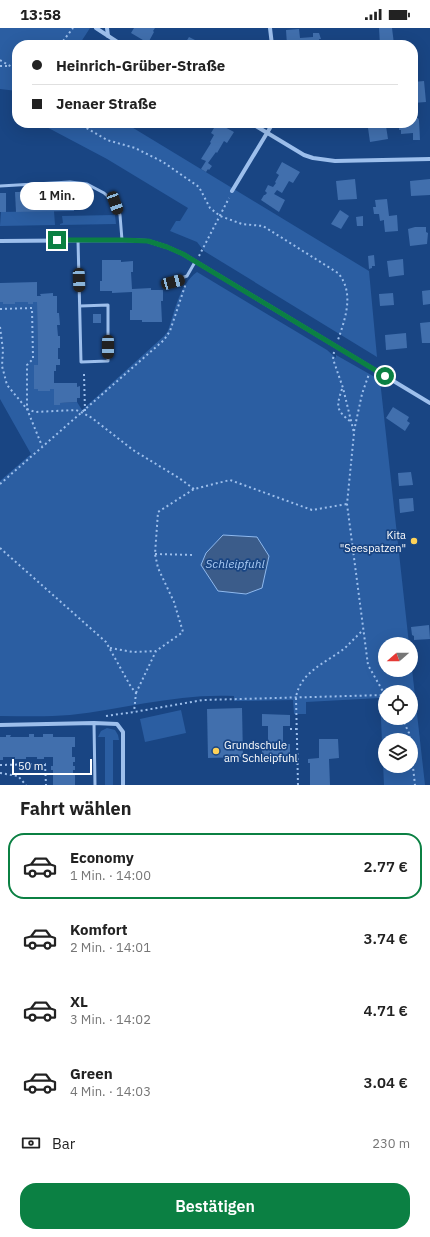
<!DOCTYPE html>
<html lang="de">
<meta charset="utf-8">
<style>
:root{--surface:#fff;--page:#f6f6f6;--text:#222;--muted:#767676;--line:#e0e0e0;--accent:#0b8043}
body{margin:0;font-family:"IBM Plex Sans",sans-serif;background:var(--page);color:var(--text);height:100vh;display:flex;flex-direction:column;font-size:15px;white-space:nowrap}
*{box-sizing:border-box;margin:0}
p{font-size:13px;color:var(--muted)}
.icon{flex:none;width:22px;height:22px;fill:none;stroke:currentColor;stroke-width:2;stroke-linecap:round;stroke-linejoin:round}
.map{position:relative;height:757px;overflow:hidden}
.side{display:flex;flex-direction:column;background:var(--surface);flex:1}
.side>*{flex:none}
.top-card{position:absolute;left:12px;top:12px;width:406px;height:88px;border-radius:16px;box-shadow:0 4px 16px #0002;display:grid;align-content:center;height:88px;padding:0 20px;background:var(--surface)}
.needle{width:26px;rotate:250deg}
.fabs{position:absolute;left:378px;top:609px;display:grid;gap:8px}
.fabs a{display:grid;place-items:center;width:40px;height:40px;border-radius:50%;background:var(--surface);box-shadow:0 4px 16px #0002;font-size:20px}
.scale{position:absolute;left:12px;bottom:10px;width:80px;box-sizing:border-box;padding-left:4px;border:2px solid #fff;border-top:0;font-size:11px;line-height:14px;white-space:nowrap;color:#fff;-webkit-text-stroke:3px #194583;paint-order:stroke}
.end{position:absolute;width:18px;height:18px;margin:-9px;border:5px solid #0b8043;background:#fff;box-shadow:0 0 0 2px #fff}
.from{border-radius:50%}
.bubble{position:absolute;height:28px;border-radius:14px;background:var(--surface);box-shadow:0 4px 16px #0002;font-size:13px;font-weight:600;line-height:28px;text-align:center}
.car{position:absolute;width:12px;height:24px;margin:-12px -6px;border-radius:5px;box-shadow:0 0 3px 1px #0007;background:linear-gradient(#222 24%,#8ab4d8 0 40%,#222 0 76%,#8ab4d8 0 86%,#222 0)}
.top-card b{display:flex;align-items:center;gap:14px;height:38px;font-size:15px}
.top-card b+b{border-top:1px solid var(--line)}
.top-card i{width:10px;height:10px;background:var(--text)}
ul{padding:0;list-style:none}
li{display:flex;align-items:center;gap:12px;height:66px;margin:0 8px 6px;padding:0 12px;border:2px solid transparent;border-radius:16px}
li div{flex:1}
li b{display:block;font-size:15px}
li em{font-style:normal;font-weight:600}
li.on{border-color:var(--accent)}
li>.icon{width:36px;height:36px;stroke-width:1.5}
h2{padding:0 20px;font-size:18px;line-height:48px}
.pay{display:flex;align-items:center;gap:10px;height:44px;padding:0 20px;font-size:15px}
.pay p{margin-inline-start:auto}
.cta{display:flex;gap:8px;margin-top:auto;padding:8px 20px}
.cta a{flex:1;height:46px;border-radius:16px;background:var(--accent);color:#fff;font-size:16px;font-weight:600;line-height:46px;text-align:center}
.status{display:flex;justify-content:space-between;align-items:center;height:28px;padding:0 20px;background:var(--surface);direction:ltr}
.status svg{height:11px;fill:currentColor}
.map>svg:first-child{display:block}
.green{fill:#2b5ea2;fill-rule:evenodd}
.water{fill:#3b5c8a;stroke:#8fb9ee}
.building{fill:#416fad}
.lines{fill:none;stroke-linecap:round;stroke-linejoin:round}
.path{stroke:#9dbfec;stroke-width:2;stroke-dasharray:2 3;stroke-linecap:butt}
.lane{stroke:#9dbfec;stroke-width:3}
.street{stroke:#9dbfec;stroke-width:4}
.route{stroke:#0b8043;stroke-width:5}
.poi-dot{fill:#ffd258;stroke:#194583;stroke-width:1.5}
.labels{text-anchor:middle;stroke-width:3.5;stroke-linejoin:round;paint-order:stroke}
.poi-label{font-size:11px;fill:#fff;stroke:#194583;text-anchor:end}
.water-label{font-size:12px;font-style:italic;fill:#a8c9f3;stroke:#194583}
</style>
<div class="status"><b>13:58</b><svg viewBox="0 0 49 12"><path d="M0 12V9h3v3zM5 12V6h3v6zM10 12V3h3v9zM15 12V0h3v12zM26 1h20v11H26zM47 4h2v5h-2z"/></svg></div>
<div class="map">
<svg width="430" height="757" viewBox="0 0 430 757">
<rect width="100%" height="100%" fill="#194583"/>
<g class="green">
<polygon points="0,0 90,0 79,17 17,17 17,63 0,61"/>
<polygon points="39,95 125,95 369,243 377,329 204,223 197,214 170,203 176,193 180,193 188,180 107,131"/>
<polygon points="54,183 55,197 0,198 1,184"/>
<polygon points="115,187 116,196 60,197 60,196 63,195 62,188"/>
<path d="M197 244 327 322 336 330V327L380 352 409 616H385V642H411V632L425 757H384L380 670 306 674V686H294L293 672 234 673V668C179 665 124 681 70 687 47 689 23 688 0 688V453L31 426 0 371V274H3V276H14L15 274H28V276H33V274H37L38 337 34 338V361H38V363H49L50 361H54V377H60V375L77 374 82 382 164 308 168 303C175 283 179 257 197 244ZM385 664H411V690H385ZM385 712H411V738H385Z"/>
<polygon points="181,682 186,705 145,714 140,691"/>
<polygon points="107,700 115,702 118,707 119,712 113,712 113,757 105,757 105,709 98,709 101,703"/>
</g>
<polygon class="water" points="223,507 257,509 269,528 262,560 246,566 218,563 201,537 206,525"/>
<g class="building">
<polygon points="134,0 155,0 153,3 154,4 148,15 131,5"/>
<polygon points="379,0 392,0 394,16 380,17"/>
<polygon points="299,1 300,10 313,9 313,5 319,5 321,11 319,11 319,13 314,13 314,15 300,16 300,17 287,17 286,2"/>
<polygon points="189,9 197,13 195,17 184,17"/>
<polygon points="416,26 418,41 413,41 413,27"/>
<polygon points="424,53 426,74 413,75 413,54"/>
<polygon points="413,88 416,88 416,90 418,90 419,92 420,112 413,112 413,105 401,106 401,102 399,102 399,100 407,99 407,95 413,95"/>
<polygon points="217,95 234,104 227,115 224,113 217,125 216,124 208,135 212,138 209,142 208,141 206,144 201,141 206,133 201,131 211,115 210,114 214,107 211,105"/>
<polygon points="386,98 388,111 370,114 368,100"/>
<polygon points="282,134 300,144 293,155 289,153 282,165 277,162 274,166 285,172 279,184 261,172 264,167 265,167 267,165 265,163 268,157 273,159 276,155 275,154 279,147 276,145"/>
<polygon points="355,151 357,171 338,172 336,153"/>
<polygon points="430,151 430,167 411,168 410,153"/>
<polygon points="73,163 74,183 16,184 15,164"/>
<rect x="0" y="165" width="6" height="19"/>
<polygon points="387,171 389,188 397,187 398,203 385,204 384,195 384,192 380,193 379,186 374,186 373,179 376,179 375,172"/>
<polygon points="340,182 349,188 341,201 331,196"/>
<polygon points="363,188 363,198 357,198 356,189"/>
<polygon points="415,199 426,199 426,204 428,205 427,216 410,218 408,201"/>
<polygon points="374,227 375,238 372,238 372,240 369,241 368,228"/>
<polygon points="403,231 404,247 389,249 387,233"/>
<polygon points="102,232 121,232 121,234 133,233 133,244 131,244 132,261 151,260 151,262 163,262 163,273 161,273 162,294 142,294 142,292 130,292 130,282 132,282 132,264 112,265 112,263 100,263 100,253 102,253"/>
<polygon points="37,254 37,268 41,268 40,266 53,265 53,268 57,268 57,285 59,285 60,297 57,297 58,308 60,308 60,320 58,320 58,331 60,331 60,337 56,337 56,343 54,343 54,355 77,355 77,359 80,358 80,370 77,370 77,374 60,375 60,377 54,377 54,361 50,361 50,363 38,363 38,361 34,361 34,337 38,337 37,274 33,274 33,276 28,276 28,274 15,274 15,276 3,276 3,274 0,274 0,255"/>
<polygon points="430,262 430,276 423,277 422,263"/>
<polygon points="393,265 394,277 380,278 379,266"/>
<rect x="93" y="286" width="8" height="9"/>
<polygon points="430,294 430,315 422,315 420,295"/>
<polygon points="406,305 407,320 386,322 385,307"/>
<polygon points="393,379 409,389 407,393 410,395 405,403 386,390"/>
<polygon points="411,444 413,457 399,458 398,445"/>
<polygon points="413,470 414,483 400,485 399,471"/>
<polygon points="429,597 430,611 414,612 414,608 412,607 411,599"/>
<polygon points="242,680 243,729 208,730 207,681"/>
<polygon points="262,686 290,687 290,698 283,698 283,716 290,716 290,728 262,728 262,716 268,716 268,698 262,698"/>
<polygon points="29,706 34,706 34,709 43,709 43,706 53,706 53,709 75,709 75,719 72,719 72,729 75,729 75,734 73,734 73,738 75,738 75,742 73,742 73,745 75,745 75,757 53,757 53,742 51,742 51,738 53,738 53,729 44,729 44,731 37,731 37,729 26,729 26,731 15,731 15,729 3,729 3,732 0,732 0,709 6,709 6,707 11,707 10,709 29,709"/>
<polygon points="319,711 338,711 339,730 329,731 330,757 310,757 310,735 308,735 308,731 319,730"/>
</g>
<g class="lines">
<g class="path">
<polyline points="60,17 73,0"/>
<polyline points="0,32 17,42"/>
<polyline points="0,38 9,38"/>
<path d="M78 95 107 112 135 120 163 134 199 159 210 180 220 188 242 196 263 198 338 245C355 265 345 291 338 312"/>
<polyline points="199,228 229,170"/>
<polyline points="0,281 32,280 33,331 27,337 27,381 42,418"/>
<polyline points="0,299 3,322 2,338 7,357 27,381 35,384 76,382 83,385 92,390 133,422 179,450 194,461"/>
<polyline points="334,324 333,331 343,360 354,405 347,476 368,637 385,667"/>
<polyline points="84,346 85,383"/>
<path d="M342 361C336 379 336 382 351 394"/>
<polyline points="354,403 362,366 369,346"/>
<polyline points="0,456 164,312 170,303 186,255"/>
<polyline points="0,520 106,614 131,659 136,665 134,684"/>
<polyline points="155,526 195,527"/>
<polyline points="110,620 133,624 156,623"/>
<polyline points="136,665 156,623 183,604 174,574 158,540 155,526 158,484 194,461 230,452 312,482 347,476"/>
<polyline points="106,688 134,684 203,672 385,667"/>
<polyline points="402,690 409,705 410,712"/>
<polyline points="290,701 296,701"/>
<polyline points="411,721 415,757"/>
<polyline points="0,737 45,736 46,757"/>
<polyline points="0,745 18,748 26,757"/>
<path d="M298 757 296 669C301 643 326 635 345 620 351 614 357 608 363 602"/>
</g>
<g class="lane">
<polyline points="0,158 70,154 87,156 104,165 115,175 120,187 122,212"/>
<polyline points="78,212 81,334 108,333 108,277 80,278"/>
<polyline points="173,253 187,248 195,234"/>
<polyline points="94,695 95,757"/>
</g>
<g class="street">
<polyline points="96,0 122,17"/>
<polyline points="107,0 108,8"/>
<polyline points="270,0 272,17"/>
<polyline points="251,95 304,127 313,130 335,133 430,131"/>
<polyline points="232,163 273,95"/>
<polyline points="0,213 122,212 148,213 167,219 183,226 430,375"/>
<polyline points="0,697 94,695 117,696 123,704 123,757"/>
</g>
</g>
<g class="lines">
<polyline class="route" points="57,212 122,212 148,213 167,219 183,226 385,348"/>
</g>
<g class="poi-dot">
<circle cx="414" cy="513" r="4"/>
<circle cx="216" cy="723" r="4"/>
</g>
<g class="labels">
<g class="poi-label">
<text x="406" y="511">Kita<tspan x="406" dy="13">"Seespatzen"</tspan></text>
<text x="224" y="721" text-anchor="start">Grundschule<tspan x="224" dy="13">am Schleipfuhl</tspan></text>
</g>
<g class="water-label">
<text x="235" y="540">Schleipfuhl</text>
</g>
</g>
</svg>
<div class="fabs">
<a><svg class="needle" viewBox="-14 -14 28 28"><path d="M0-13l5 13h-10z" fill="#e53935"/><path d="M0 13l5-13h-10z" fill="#767676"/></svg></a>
<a><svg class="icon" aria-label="locate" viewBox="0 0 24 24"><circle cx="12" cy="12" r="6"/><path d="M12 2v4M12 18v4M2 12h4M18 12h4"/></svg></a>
<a><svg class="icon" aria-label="layers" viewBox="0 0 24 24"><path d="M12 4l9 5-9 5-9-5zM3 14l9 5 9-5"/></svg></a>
</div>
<div class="scale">50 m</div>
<i class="end from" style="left:385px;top:348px"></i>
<i class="end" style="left:57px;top:212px"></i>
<div class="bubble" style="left:20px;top:154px;width:74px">1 Min.</div>
<i class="car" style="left:115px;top:175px;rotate:160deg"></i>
<i class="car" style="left:79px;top:252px;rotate:178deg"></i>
<i class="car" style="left:173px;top:254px;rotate:75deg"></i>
<i class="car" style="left:108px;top:319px;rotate:180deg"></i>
<div class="top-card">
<b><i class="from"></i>Heinrich-Grüber-Straße</b>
<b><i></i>Jenaer Straße</b>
</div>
</div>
<section class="side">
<h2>Fahrt wählen</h2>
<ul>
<li class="on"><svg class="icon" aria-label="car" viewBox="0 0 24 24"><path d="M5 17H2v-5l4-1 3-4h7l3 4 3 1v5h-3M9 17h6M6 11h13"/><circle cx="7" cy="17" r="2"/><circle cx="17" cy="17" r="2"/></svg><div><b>Economy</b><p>1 Min. · 14:00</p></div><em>2.77 €</em></li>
<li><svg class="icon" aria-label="car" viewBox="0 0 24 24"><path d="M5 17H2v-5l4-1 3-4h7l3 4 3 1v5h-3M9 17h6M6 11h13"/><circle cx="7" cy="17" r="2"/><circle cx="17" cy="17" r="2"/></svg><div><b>Komfort</b><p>2 Min. · 14:01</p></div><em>3.74 €</em></li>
<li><svg class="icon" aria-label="car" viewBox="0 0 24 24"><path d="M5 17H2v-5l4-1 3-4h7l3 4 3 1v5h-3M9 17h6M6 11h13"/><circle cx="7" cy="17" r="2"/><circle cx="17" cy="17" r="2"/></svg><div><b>XL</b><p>3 Min. · 14:02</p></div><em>4.71 €</em></li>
<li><svg class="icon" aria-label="car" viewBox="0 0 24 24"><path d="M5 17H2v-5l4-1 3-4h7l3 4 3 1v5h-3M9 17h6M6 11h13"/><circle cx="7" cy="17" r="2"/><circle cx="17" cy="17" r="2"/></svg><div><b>Green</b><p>4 Min. · 14:03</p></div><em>3.04 €</em></li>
</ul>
<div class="pay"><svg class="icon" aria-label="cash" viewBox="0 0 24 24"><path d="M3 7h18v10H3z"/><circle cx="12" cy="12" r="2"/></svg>Bar<p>230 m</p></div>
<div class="cta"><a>Bestätigen</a></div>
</section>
